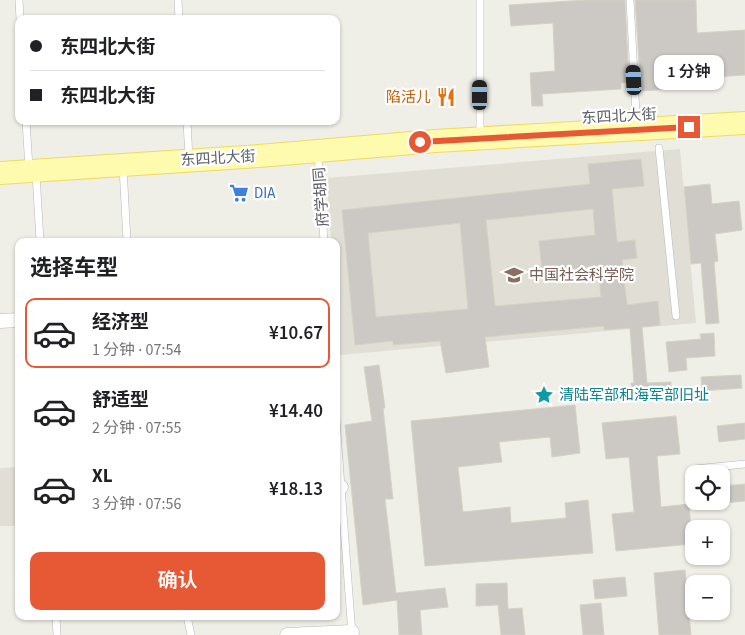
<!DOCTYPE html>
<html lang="zh">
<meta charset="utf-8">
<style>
:root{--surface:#fff;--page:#f2f2f2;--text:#202124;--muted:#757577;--line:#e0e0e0;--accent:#e75935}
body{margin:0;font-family:"Source Sans 3","Noto Sans SC",sans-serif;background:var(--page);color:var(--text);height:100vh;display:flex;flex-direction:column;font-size:19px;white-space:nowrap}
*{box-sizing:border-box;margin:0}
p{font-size:16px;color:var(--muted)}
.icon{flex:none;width:28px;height:28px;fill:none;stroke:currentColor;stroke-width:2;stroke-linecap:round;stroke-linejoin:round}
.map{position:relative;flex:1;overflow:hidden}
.drawer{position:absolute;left:15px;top:238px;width:325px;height:382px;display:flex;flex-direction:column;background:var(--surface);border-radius:10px;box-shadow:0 1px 4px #0004}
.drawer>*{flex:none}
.guide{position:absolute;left:15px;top:15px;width:325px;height:110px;border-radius:10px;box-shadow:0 1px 4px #0004;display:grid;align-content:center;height:110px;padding:0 15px;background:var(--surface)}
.controls{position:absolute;left:685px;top:465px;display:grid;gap:10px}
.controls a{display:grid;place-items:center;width:45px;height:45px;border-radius:10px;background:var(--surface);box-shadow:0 1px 4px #0004;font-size:25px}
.end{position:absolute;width:22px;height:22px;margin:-11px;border:6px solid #e75935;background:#fff;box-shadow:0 0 0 2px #fff}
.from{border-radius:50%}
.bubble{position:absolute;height:35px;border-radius:10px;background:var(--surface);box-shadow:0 1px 4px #0004;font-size:16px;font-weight:600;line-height:35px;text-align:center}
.car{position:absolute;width:15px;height:30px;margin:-15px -8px;border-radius:6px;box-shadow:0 0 4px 1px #0007;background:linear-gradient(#222 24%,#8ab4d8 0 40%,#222 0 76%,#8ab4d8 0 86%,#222 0)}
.guide b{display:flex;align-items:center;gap:18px;height:48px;font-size:19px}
.guide b+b{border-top:1px solid var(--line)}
.guide i{width:12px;height:12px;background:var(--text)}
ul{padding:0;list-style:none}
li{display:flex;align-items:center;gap:15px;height:70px;margin:0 10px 8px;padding:0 5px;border:2px solid transparent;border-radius:10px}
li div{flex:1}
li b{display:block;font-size:19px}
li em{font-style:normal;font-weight:600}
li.selected{border-color:var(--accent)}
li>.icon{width:45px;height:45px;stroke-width:1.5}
h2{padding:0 15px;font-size:22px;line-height:60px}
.cta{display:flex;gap:10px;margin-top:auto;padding:10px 15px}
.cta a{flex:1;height:58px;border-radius:10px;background:var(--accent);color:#fff;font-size:20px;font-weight:600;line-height:58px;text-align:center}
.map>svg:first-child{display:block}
.education{fill:#e0ded5}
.building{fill:#ccc9c4;stroke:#d5d2c5;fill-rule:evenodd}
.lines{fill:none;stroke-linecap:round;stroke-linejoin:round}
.lane-casing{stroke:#b7b8bd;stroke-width:8}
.street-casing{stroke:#b7b8bd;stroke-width:15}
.primary-casing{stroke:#f0d960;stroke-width:24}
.lane{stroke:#fff;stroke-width:7}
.street{stroke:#fff;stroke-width:14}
.primary{stroke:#fefbae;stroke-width:22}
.route{stroke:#e75935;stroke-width:6}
.labels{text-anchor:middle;stroke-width:4.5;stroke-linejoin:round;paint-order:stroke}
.food-label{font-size:15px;fill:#c56008;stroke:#fff;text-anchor:end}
.street-label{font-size:15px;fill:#5e6167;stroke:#fff}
.shop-label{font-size:15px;fill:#366cbe;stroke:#fff;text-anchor:start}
.education-label{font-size:15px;fill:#785e54;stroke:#fff;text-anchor:start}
.culture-label{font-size:15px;fill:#0d838f;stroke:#fff;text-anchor:start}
</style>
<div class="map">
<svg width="745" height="635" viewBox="0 0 745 635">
<rect width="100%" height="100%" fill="#f0efe7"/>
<g class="education">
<polygon points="680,149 696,323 340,355 336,308 336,241 331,241 326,178"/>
<polygon points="19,467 19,526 0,526 0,468"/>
</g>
<g class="building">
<polygon points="585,0 625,0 629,82 621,83 621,89 542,94 543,106 532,106 530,73 555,71 553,23 511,26 509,5"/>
<polygon points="635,0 696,0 697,33 745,30 745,75 671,80 672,89 641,91"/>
<path d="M641 159 644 186 612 189 617 242 635 240 637 258 622 260 627 305 658 301 660 325 642 327 647 383 671 382V393L632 394 631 383H634L630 328 604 330V326L485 337 489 367 446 373 440 341 393 345V341L355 345 342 210 590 184 588 164ZM593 209 595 235 539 241 542 272 598 266 601 297 495 306 486 220ZM460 223 468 309 376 317 368 233Z"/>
<polygon points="710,184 712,204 739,201 742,230 715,234 718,261 714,262 719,323 706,324 701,263 691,264 684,187"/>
<polygon points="714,333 715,356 686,358 687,370 669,372 666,342 701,339 700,334"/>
<polygon points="379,365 385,408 383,408 393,499 385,499 396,593 445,588 448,607 420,610 422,635 399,635 397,600 363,605 345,425 372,421 364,367"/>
<polygon points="741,375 742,388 702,391 701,377"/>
<polygon points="575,405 580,453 552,457 550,437 499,442 502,462 458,467 463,512 510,507 511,523 566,518 565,503 588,500 593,553 425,566 411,421"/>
<polygon points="676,416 680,454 657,456 661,507 689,504 692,544 616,551 612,514 634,512 629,457 606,459 602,423"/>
<polygon points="745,423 745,439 719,442 717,426"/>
<polygon points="745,484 745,501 723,503 721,486"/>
<polygon points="685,570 691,635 659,635 654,573"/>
<polygon points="625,577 627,596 595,599 593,580"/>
<polygon points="507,583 508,609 522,608 525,635 501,635 498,605 476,606 476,584"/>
<polygon points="601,603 604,635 583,635 580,605"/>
</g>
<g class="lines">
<g class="lane-casing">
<g id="lane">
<polyline points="19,0 20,19"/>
<polyline points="178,0 179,19"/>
<polyline points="630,0 636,115"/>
<polyline points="26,121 29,168"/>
<polyline points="187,121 189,159"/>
<polyline points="480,133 480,0"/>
<polyline points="659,148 676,316"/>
<polyline points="318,154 324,241"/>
<polyline points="123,167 127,241"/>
<polyline points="36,174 40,241"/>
<polyline points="336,419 352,635"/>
<polyline points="695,469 745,464"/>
<polyline points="56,616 57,635"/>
<polyline points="187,616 191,635"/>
</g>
</g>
<g class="street-casing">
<g id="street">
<polyline points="0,321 19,320"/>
<polyline points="336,488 341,487"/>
<polyline points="287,635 352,632"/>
</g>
</g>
<g class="primary-casing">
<polyline id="primary" points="0,173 259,156 435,141 745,123"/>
</g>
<use href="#lane" class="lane"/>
<use href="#street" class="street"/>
<use href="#primary" class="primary"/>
</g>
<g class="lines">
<polyline class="route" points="420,142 689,127"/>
</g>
<defs>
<g id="restaurant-bare" transform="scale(1.5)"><path d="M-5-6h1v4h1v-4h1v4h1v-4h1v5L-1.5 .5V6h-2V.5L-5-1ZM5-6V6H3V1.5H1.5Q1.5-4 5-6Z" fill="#e8710a" stroke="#fff" stroke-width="2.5" paint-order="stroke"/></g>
<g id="supermarket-bare" transform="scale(1.5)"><path d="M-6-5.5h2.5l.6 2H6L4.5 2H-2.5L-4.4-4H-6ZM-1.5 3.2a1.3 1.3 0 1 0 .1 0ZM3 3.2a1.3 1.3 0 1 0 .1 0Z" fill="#3f7fe0" stroke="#fff" stroke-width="2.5" paint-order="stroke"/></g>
<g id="university-bare" transform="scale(1.5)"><path d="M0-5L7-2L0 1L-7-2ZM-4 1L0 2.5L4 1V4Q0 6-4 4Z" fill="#8d6e63" stroke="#fff" stroke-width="2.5" paint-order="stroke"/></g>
<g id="sight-bare" transform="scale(1.5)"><path d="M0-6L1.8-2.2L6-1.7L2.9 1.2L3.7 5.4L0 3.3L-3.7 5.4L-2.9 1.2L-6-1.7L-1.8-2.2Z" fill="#0f9aa8" stroke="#fff" stroke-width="2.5" paint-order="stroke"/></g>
</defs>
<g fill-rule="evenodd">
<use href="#restaurant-bare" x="446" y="97"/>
<use href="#supermarket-bare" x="239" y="193"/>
<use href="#university-bare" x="514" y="275"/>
<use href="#sight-bare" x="544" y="395"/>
</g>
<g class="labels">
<g class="food-label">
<text x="431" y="102">陷活儿</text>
</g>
<g class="street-label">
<text transform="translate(619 116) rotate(-3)" y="5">东四北大街</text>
<text transform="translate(218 158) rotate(-3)" y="5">东四北大街</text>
<text transform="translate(321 197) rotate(-94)" y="5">府学胡同</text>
</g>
<g class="shop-label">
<text x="254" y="198">DIA</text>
</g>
<g class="education-label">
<text x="529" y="280">中国社会科学院</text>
</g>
<g class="culture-label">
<text x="559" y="400">清陆军部和海军部旧址</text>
</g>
</g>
</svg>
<div class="controls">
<a><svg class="icon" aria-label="locate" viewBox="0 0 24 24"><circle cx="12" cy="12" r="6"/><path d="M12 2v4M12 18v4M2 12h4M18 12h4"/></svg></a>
<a>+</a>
<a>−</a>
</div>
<i class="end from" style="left:420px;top:142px"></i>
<i class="end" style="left:689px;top:127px"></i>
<div class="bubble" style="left:654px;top:55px;width:70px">1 分钟</div>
<i class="car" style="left:634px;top:80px;rotate:357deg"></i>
<i class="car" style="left:480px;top:95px;rotate:0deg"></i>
<div class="guide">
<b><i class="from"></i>东四北大街</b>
<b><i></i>东四北大街</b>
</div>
<section class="drawer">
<h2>选择车型</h2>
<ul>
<li class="selected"><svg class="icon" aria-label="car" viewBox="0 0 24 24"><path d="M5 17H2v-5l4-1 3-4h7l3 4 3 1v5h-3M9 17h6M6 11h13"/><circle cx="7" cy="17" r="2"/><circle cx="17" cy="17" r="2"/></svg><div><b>经济型</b><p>1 分钟 · 07:54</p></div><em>¥10.67</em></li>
<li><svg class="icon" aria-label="car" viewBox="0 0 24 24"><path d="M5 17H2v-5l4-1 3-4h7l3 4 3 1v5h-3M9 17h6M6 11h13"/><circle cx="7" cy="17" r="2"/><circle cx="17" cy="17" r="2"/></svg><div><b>舒适型</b><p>2 分钟 · 07:55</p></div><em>¥14.40</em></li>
<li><svg class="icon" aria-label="car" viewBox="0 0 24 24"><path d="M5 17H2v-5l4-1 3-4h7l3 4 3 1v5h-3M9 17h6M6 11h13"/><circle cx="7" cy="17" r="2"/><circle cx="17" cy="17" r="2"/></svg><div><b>XL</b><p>3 分钟 · 07:56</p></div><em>¥18.13</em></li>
</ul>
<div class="cta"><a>确认</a></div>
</section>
</div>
